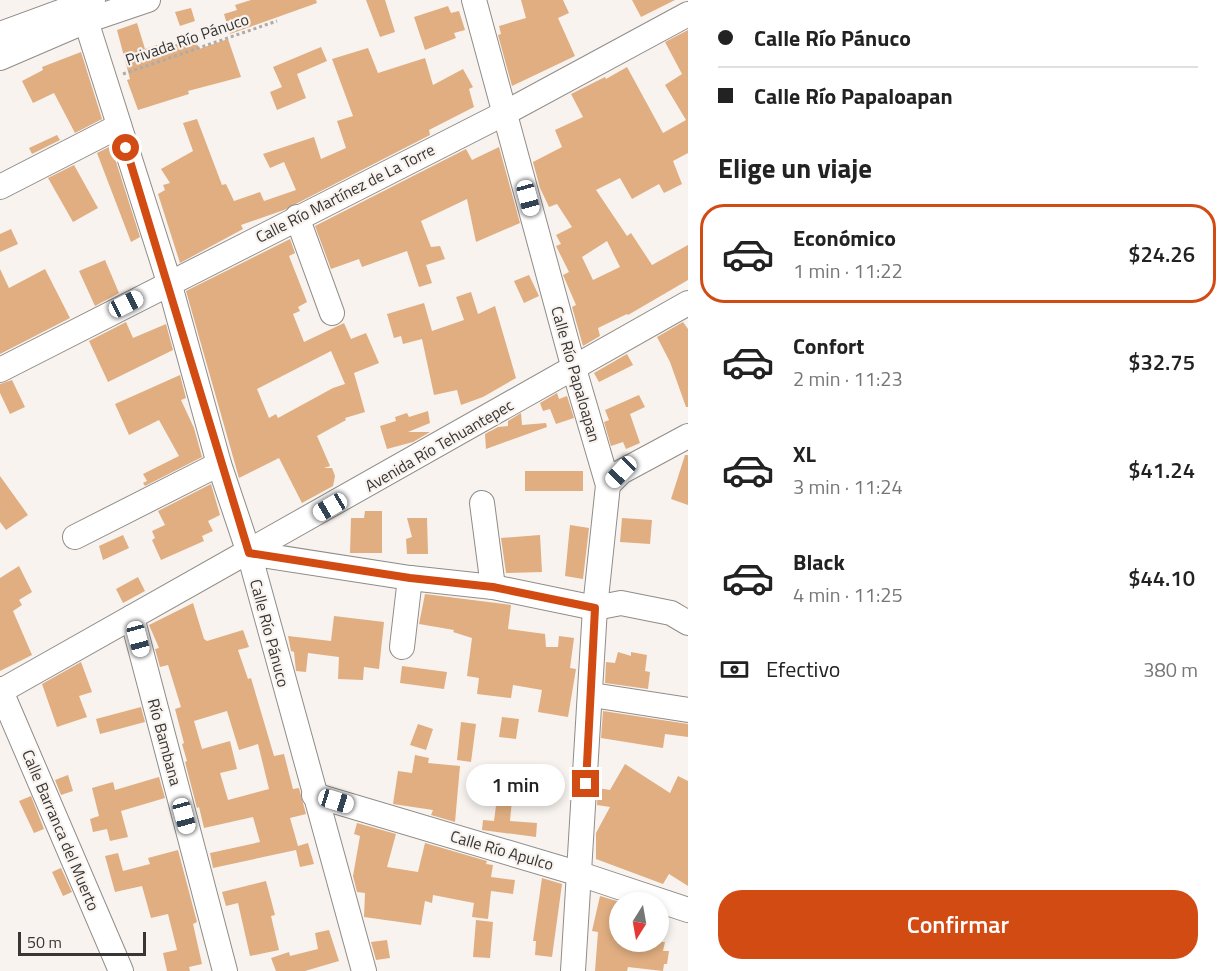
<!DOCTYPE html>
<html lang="es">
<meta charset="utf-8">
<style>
:root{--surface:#fff;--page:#f2f2f2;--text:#222;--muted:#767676;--line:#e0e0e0;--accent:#d24b13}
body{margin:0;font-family:"Titillium Web",sans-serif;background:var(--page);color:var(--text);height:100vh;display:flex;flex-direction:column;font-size:22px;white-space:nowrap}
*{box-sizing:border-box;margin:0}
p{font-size:20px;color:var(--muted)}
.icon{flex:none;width:33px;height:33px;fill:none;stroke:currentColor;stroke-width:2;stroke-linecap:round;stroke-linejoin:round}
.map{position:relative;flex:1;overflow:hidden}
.drawer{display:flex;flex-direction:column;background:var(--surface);width:540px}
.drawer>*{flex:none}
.banner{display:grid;align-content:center;height:132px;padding:0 30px;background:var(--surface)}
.needle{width:39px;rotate:191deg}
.fabs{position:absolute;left:609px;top:892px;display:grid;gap:12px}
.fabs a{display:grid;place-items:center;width:60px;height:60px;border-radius:50%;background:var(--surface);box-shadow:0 3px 9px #0003;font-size:30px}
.scale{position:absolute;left:18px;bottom:15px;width:128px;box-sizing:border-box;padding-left:6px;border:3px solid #373634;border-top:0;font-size:16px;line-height:21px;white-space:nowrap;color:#373634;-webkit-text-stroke:4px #f8f3ef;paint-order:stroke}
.end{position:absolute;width:27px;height:27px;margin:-14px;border:8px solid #d24b13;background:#fff;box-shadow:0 0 0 3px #fff}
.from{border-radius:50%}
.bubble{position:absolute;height:42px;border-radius:21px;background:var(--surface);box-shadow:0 3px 9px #0003;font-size:20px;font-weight:600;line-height:42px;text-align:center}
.car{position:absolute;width:18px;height:36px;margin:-18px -9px;border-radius:8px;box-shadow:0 0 4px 2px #0007;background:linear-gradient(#fff 24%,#345 0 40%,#fff 0 76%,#345 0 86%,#fff 0)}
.banner b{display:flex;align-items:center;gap:21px;height:57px;font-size:22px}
.banner b+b{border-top:2px solid var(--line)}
.banner i{width:15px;height:15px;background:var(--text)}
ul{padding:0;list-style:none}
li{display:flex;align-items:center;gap:18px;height:99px;margin:0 12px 9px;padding:0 18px;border:3px solid transparent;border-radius:24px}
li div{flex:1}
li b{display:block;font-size:22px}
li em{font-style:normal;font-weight:600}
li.active{border-color:var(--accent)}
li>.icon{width:54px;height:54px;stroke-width:1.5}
h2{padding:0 30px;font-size:27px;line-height:72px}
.pay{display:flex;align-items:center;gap:15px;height:66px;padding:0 30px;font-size:22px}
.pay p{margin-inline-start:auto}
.action{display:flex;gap:12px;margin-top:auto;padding:12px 30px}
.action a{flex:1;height:69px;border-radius:24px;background:var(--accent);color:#fff;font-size:24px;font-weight:600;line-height:69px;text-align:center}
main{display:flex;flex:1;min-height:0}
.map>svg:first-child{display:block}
.building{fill:#e0ae81;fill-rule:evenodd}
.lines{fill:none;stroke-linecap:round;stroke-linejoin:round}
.minor-casing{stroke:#908c88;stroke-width:26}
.path{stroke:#afaba8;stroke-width:3;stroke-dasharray:3 3;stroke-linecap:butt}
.minor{stroke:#fff;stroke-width:24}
.route{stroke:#d24b13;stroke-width:8}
.labels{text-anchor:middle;stroke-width:4.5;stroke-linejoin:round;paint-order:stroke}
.street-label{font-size:16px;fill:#373634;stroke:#f8f3ef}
</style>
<main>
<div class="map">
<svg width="688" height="971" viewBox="0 0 688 971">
<rect width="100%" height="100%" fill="#f8f3ef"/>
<g class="building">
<polygon points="251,0 316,0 317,3 230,34 224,14 237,10 235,5"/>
<polygon points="366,0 385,0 395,32 380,37"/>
<polygon points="521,0 563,0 569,13 558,18 575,56 512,86 498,35 501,34 499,26 526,18"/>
<polygon points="632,0 675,0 641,17"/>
<polygon points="448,6 451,13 459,11 465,30 454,33 456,38 425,50 414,17"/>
<polygon points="191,8 195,21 180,26 175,12"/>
<polygon points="137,23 145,49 157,45 158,50 195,38 199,49 228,39 241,77 188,91 189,94 138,110 127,80 130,79 117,30"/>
<path d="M688 30V153L673 161 682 184 664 193 659 184 632 199 620 178 596 190 627 236 631 233 652 265 688 245V280L628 315 627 314 598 328 600 336 583 346 572 307 576 305 563 275 569 272 556 246 561 244 556 235 572 227 557 204 549 207 540 188 533 162 562 147 555 130 583 117 571 94 605 77 606 79 627 67 663 133 686 120 665 85 682 74 665 42ZM607 241 620 267 593 280 582 257Z"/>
<polygon points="321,47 327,61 297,74 306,98 277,110 270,92 282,87 273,67"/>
<polygon points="368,48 378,73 425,58 433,85 463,69 473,87 469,89 474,107 429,130 430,135 284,210 241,225 243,229 180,263 158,194 165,190 163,185 170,183 161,169 193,151 183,123 197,119 222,185 226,184 234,201 260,192 264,201 296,190 284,162 270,168 263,154 314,137 321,159 346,148 337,121 353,116 332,59"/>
<polygon points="81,52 102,119 75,133 54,93 33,103 22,81 43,70 42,67"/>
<polygon points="57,135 60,140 32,154 29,148"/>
<polygon points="111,146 140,237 131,242 97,153"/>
<polygon points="499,147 520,223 476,242 467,199 421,221 431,247 440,246 445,259 426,265 432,283 419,287 407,251 362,267 359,259 331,269 315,226 466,149 472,160"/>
<polygon points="74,165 98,208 73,222 48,178"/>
<polygon points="11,229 18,244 0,252 0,234"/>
<path d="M290 239 295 253 289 256 307 302 298 307 300 311 293 314 304 342 344 323 351 339 366 333 379 363 354 373 365 412 345 418 346 420 317 436 330 466 324 468H332L335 476 333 486 302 503 279 458 239 478 186 291ZM331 351 345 384 333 388 278 418 276 414 269 418 257 389Z"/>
<polygon points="105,260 119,293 95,306 79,271"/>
<polygon points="0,269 9,288 45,269 70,318 0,354"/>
<polygon points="529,275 539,296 524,303 514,281"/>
<polygon points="471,292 478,314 495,306 516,378 483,397 461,405 457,390 434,395 422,339 403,344 401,336 394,338 387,314 424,303 432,331 464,320 456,297"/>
<polygon points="126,322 133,338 166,324 173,350 108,382 89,341"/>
<polygon points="683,322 688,329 688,407 686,407 670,362 657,337"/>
<polygon points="627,354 633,365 599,382 594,373"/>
<polygon points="180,375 186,398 181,400 194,428 202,457 145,486 143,483 147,481 143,474 179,456 159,420 129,435 115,404"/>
<polygon points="12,380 25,407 10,414 0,393 0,384"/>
<polygon points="557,393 559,399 567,396 574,418 556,424 550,409 543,411 540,403"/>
<polygon points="639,395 645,407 630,414 640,443 626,449 623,442 611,446 604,422 609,420 605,410"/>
<polygon points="428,411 430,423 408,432 430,432 413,442 387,449 380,426 396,421 395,417 407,413 409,417"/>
<polygon points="521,413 522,425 546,423 547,427 486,449 485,434 498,427 508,426 508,421"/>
<polygon points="685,455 688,455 688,505 671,499"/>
<rect x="525" y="471" width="58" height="20"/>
<polygon points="0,476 28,515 6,530 0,522"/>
<polygon points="211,484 220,515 208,521 213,531 202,536 204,541 161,560 152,540 155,538 152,531 165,525 158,511"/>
<polygon points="365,511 382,511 382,553 350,553 351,518 364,518"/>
<polygon points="407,518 427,518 428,554 407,554 406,539 412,537"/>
<polygon points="622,518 652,520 650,544 620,542"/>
<polygon points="570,525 589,528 583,579 565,576"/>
<polygon points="123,535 129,548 103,560 99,546"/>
<polygon points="540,535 542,572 506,573 501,538"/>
<polygon points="19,566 32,592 19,600 22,605 13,611 32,655 0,671 0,578"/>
<polygon points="138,577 145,591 123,603 116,589"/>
<polygon points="425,594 511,605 508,629 545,634 546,647 558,647 559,636 574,638 570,668 576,669 568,717 538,712 542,690 513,685 511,698 477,694 479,678 467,676 472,638 453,632 454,630 419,624"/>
<path d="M193 603 204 639 207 641 243 630 249 647 238 650 248 679 251 678 274 756 284 754 293 789 299 788 306 814 290 818 298 846 308 843 314 864 300 867 296 850 213 868 210 853 260 842 253 817 204 828 199 807 197 808 185 762 187 761 182 744 184 743 175 709 181 707 168 665 160 667 155 649 159 648 149 625ZM227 711 239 750 258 744 269 789 228 800 220 773 237 769 230 741 202 749 194 721Z"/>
<polygon points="334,616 384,622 379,669 364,667 363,680 338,679 339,657 308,653 306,672 296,671 294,652 291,651 288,636 331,641"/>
<polygon points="618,652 631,656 631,652 647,655 645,671 650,672 648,689 605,683 606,662 615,663"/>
<polygon points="81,662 92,692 79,696 87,717 57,727 42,684"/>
<polygon points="402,666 447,672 444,689 400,683"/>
<polygon points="141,707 145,722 100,734 96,719"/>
<polygon points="603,711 688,724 688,737 665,734 663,748 601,738"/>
<polygon points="502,717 519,719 516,739 499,737"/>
<polygon points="461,722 476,724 471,762 457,760"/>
<polygon points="418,724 433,729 426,750 410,745"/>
<polygon points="415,755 429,758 428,763 460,766 455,822 431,815 433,810 393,804 398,771 412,773"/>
<polygon points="625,764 670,793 678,776 688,781 688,886 669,874 663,884 596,859 596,833 610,807 597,805 598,788 610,790"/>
<polygon points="68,775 73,791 61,795 55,780"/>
<polygon points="159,777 165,798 121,811 128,837 110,841 107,829 93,832 90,819 99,816 92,788 113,782 115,790"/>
<polygon points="31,796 44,829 34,833 19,801"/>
<polygon points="497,798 512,800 510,821 537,823 536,837 482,830 483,820 494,821"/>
<polygon points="357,823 396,834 387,867 418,872 425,843 487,861 486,864 493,865 491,877 515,880 513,894 491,891 488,919 472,917 474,903 433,895 432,903 425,901 421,925 364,917 365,893 357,892 353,876 360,836 354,834"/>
<polygon points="178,850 197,922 193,924 202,964 189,967 190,971 167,971 163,953 177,950 168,914 151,918 142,886 115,892 105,856 118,853 123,871 150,864 148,858"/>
<polygon points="61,868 72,892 63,896 52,872"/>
<polygon points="542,878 562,884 552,957 535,955 536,941 533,941"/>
<polygon points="266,881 275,915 271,916 279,950 250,956 238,903 226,906 222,892"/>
<polygon points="600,896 620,902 620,942 665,942 663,951 669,951 667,964 664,964 663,971 628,967 627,971 595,971 598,932 592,931"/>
<polygon points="476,920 493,922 490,958 473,957"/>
<polygon points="329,930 339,961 305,971 276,971 271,958 289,952 290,956 318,949 315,933"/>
<polygon points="387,940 390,958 376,960 371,942"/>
</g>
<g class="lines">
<g class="minor-casing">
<g id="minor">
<polyline points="474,0 574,369 608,485 595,608 573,971"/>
<polyline points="86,21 169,282 219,464 249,553 364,971"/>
<polyline points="0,34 93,0"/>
<polyline points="0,58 86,21 148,0"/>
<polyline points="0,187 119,126"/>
<polyline points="297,217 332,313"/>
<polyline points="0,370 505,113 688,14"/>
<polyline points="608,485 621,472 688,436"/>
<polyline points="482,503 493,587"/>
<polyline points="75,537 219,464"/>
<polyline points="249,553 410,578 493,587 595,608 621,603 671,613 688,623"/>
<polyline points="132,617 225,971"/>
<polyline points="402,647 410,578"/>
<polyline points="0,689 121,971"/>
<polyline points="1,691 688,303"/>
<polyline points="592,695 688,710"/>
<polyline points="314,795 580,874 688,910"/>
</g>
</g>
<polyline class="path" points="123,74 277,21"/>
<use href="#minor" class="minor"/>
</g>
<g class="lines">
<polyline class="route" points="126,148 249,553 410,578 493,587 595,608 586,784"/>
</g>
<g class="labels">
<g class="street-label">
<text transform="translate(187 39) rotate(-19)" y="6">Privada Río Pánuco</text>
<text transform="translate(345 193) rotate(-27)" y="6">Calle Río Martínez de La Torre</text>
<text transform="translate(576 374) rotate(74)" y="6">Calle Río Papaloapan</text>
<text transform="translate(439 445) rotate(-30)" y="6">Avenida Río Tehuantepec</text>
<text transform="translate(270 633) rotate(75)" y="6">Calle Río Pánuco</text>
<text transform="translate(165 742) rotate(75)" y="6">Río Bambana</text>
<text transform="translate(61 830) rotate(67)" y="6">Calle Barranca del Muerto</text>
<text transform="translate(502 850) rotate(16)" y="6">Calle Río Apulco</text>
</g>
</g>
</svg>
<div class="fabs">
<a><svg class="needle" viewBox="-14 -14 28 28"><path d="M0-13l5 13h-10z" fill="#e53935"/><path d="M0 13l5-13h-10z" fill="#767676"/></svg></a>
</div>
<div class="scale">50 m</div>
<i class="end from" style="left:126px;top:148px"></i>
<i class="end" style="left:586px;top:784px"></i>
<div class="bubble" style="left:466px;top:764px;width:99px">1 min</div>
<i class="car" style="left:528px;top:198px;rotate:165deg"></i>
<i class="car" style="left:126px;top:304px;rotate:63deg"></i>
<i class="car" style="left:621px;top:472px;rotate:224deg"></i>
<i class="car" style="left:330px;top:507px;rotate:240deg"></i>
<i class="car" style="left:138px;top:639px;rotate:165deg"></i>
<i class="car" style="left:336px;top:801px;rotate:107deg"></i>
<i class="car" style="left:184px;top:816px;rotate:165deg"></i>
</div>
<section class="drawer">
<div class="banner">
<b><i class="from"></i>Calle Río Pánuco</b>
<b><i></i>Calle Río Papaloapan</b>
</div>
<h2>Elige un viaje</h2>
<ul>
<li class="active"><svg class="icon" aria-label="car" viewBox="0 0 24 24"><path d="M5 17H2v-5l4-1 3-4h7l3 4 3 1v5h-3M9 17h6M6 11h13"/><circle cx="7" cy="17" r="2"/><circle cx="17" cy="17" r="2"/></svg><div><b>Económico</b><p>1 min · 11:22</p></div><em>$24.26</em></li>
<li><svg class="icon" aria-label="car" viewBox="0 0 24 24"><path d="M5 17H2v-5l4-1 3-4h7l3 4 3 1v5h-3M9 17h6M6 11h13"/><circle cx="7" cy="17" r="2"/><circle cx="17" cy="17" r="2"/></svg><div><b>Confort</b><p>2 min · 11:23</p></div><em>$32.75</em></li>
<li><svg class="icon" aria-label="car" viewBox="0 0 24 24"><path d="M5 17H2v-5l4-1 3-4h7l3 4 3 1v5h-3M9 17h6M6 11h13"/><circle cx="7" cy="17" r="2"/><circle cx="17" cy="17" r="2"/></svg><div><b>XL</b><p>3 min · 11:24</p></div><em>$41.24</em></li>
<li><svg class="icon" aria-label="car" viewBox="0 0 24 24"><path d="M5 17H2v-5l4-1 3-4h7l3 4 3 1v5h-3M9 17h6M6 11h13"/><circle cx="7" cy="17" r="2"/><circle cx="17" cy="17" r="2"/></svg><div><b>Black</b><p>4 min · 11:25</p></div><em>$44.10</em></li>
</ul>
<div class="pay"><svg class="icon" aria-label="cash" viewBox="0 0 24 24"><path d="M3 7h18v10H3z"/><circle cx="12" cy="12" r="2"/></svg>Efectivo<p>380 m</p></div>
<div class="action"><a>Confirmar</a></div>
</section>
</main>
